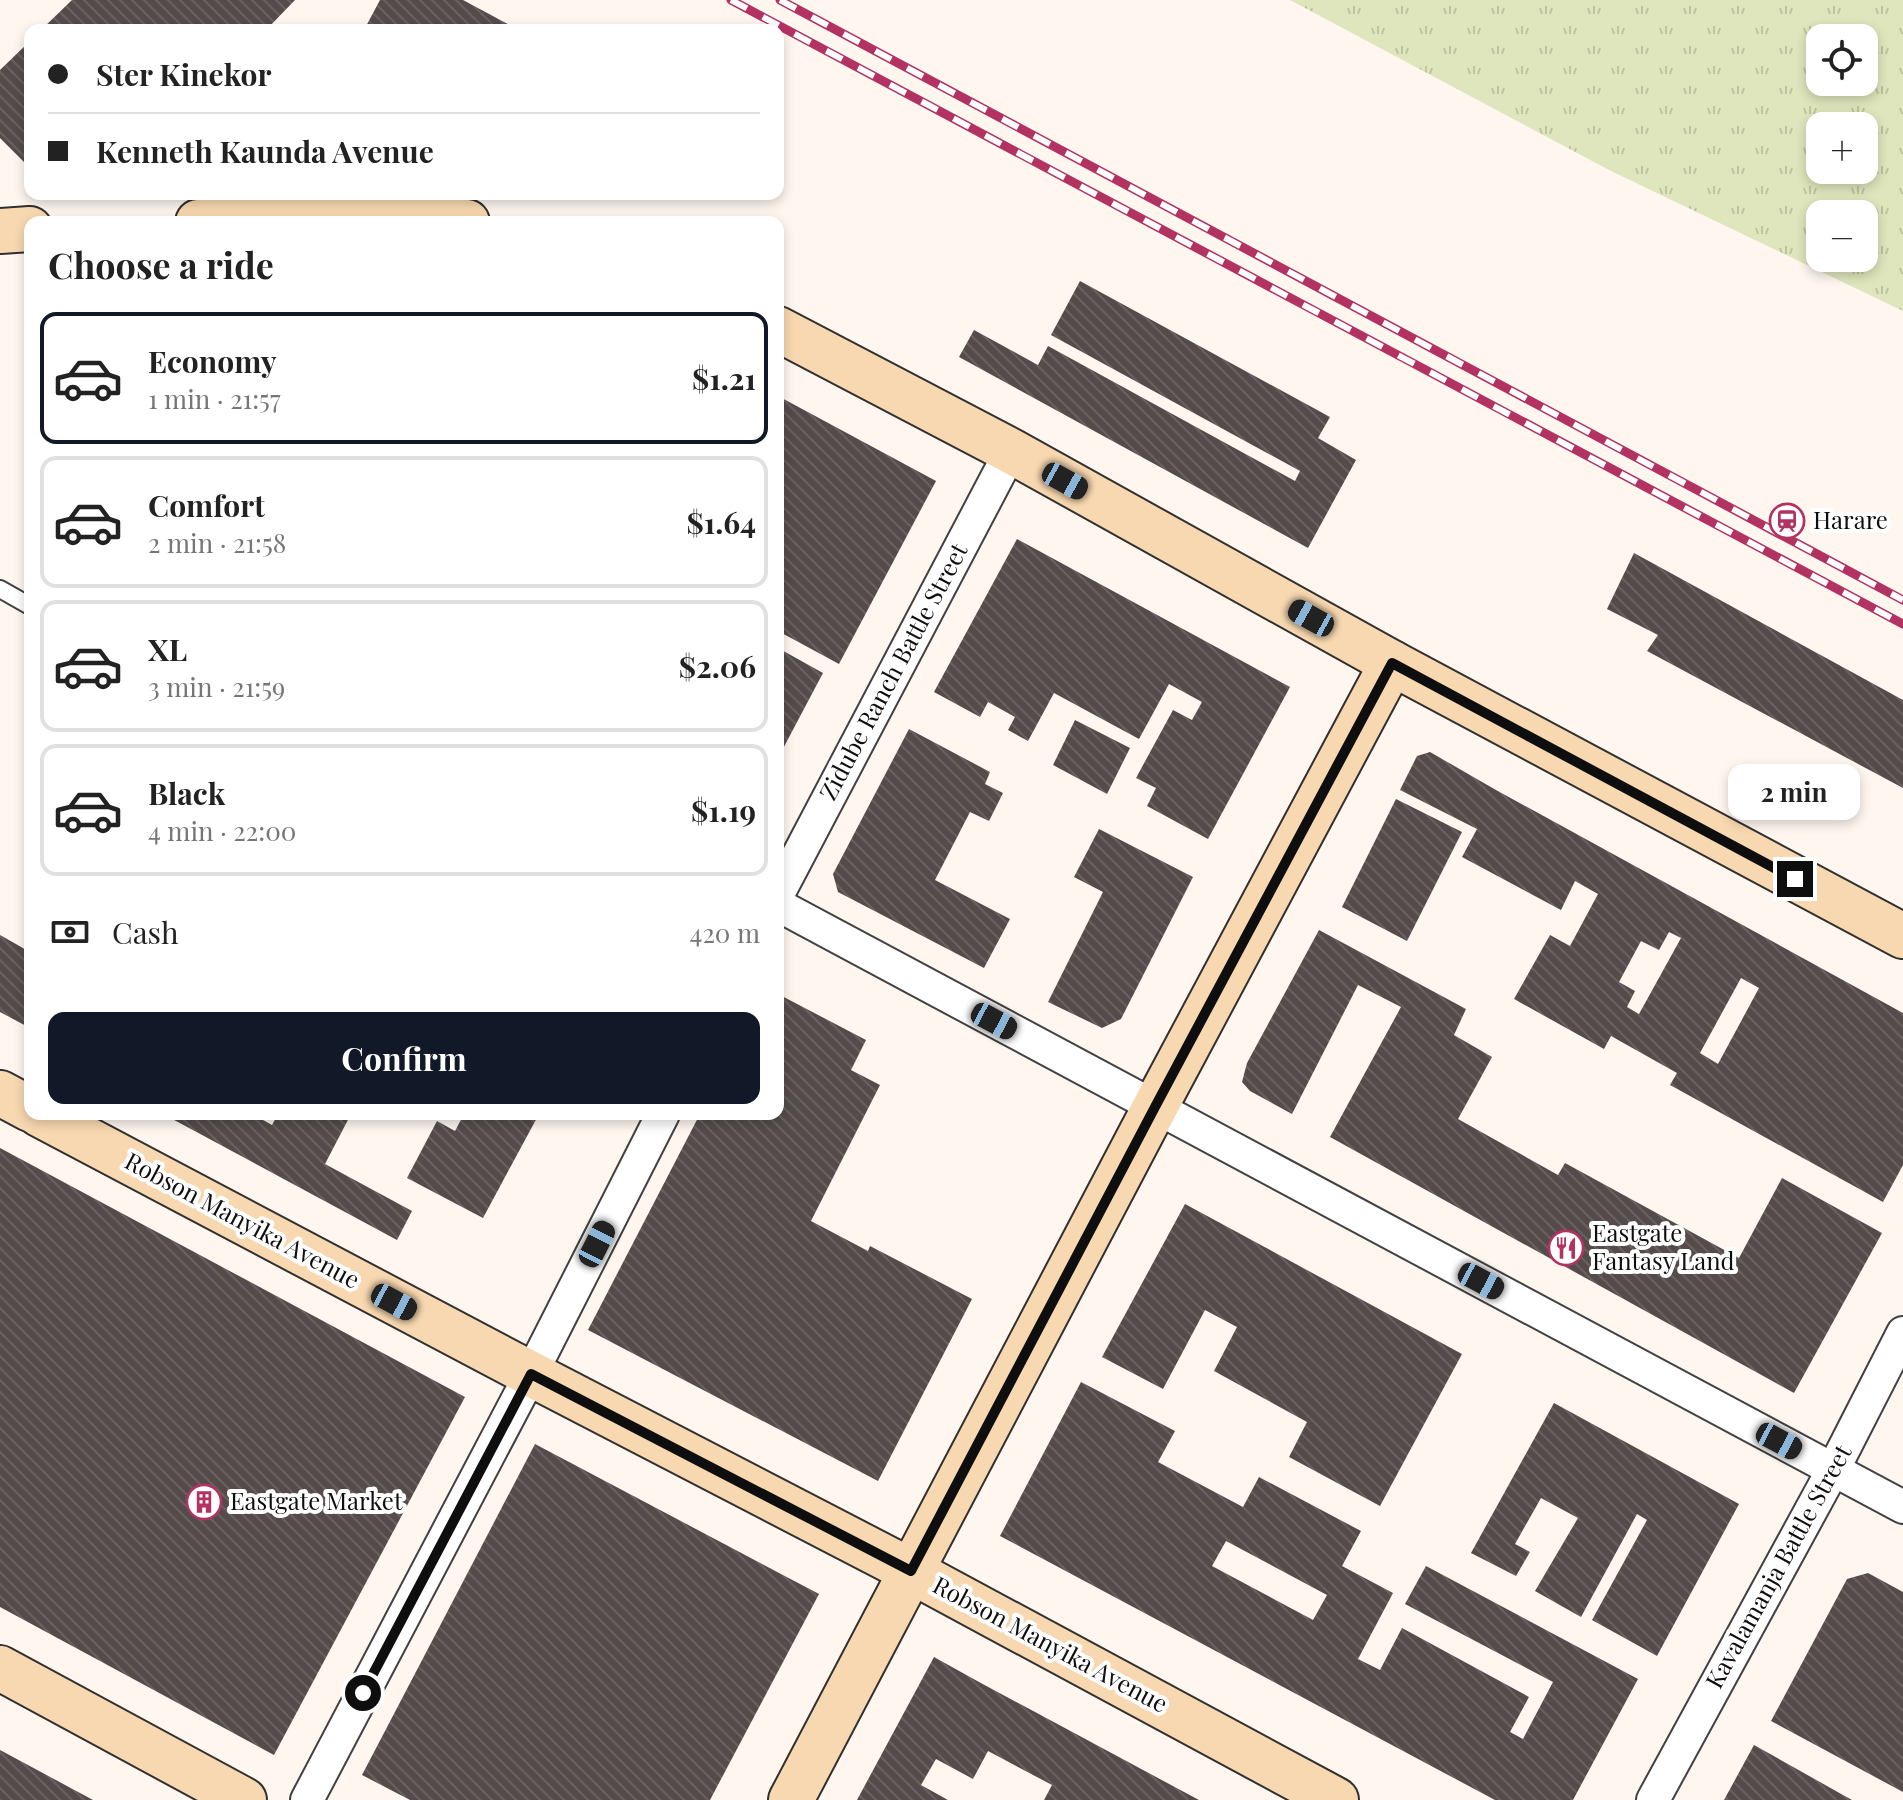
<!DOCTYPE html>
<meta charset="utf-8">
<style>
:root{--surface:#fff;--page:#f2f2f2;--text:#222;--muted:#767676;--line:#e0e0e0;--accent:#111827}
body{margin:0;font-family:"Playfair Display",serif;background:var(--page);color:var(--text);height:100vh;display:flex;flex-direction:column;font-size:30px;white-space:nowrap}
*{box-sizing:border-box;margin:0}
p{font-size:26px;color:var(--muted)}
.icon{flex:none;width:44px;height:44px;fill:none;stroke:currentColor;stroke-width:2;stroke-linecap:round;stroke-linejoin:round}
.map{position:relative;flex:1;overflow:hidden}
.panel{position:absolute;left:24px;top:216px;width:760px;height:904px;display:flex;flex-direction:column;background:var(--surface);border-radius:16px;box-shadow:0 4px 12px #0003}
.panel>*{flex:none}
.banner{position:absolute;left:24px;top:24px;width:760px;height:176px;border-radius:16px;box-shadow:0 4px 12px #0003;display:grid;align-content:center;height:176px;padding:0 24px;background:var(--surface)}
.buttons{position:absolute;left:1806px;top:24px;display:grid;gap:16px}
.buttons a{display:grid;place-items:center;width:72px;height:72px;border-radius:16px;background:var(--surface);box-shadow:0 4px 12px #0003;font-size:40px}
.end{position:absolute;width:36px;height:36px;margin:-18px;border:10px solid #0e0e0e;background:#fff;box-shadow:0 0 0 4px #fff}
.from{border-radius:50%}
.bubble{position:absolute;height:56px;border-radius:16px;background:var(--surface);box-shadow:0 4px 12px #0003;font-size:26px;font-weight:700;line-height:56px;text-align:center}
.car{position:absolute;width:24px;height:48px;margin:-24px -12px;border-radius:10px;box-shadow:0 0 6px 2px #0007;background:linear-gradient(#222 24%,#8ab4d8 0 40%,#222 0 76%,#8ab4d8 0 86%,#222 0)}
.banner b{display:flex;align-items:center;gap:28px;height:76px;font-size:30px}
.banner b+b{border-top:2px solid var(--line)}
.banner i{width:20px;height:20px;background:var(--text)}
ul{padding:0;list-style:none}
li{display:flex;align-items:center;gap:24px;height:132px;margin:0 16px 12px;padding:0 8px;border:4px solid var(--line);border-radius:16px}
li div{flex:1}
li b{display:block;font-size:30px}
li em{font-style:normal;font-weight:700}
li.selected{border-color:var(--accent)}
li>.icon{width:72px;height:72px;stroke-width:1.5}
h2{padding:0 24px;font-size:36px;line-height:96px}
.pay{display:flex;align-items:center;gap:20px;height:88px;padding:0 24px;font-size:30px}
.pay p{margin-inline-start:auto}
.primary-button{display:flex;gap:16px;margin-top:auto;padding:16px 24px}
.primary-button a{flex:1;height:92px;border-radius:16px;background:var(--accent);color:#fff;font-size:32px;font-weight:700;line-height:92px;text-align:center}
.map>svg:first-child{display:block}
.grass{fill:url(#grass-tufts);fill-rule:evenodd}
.building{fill:url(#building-back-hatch);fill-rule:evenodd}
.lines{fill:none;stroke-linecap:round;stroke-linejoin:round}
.lane-casing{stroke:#414141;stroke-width:20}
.street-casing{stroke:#414141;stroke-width:36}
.secondary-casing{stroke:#303030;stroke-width:48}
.lane{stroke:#fff;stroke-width:16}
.street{stroke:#fff;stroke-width:32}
.secondary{stroke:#f8d8b0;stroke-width:44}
.rail-casing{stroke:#b23262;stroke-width:9}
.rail{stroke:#fff;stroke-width:6;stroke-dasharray:18;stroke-linecap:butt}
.route{stroke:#0e0e0e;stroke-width:10}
.labels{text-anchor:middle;stroke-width:8;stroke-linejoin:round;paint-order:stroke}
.poi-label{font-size:24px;fill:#0e0e0e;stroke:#fff;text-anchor:start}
.street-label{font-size:24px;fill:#0e0e0e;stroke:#fff}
</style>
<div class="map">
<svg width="1903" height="1800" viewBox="0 0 1903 1800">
<defs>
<pattern id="grass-tufts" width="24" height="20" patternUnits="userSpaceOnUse" patternTransform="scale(2)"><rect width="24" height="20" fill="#dfe5bc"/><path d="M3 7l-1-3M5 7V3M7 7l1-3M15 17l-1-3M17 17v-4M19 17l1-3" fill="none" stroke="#bec3a0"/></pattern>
<pattern id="building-back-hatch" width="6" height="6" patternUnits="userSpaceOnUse" patternTransform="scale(2)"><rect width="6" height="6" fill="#554b4b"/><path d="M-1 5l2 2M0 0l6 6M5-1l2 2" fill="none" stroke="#696161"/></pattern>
</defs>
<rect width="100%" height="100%" fill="#fef6ef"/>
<path class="grass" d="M1290 0H1903V311L1611 171ZM1820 38H1864V82H1820ZM1820 126H1864V170H1820ZM1820 214H1864V258H1820Z"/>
<g class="building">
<polygon points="72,0 295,0 266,30 41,30"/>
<polygon points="380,0 463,0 519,30 364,30"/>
<polygon points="30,41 30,168 0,138 0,70"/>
<polygon points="1080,281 1330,417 1318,438 1356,460 1308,548 959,357 974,330 1038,365 1048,346 1295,481 1300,471 1051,335"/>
<polygon points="778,396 936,481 839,664 778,631"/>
<polygon points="1017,539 1290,687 1208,839 1147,806 1156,788 1136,778 1173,710 1192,720 1202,702 1169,684 1139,739 1054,693 1028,741 1008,730 1015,717 988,702 980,717 934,692"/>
<polygon points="1634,553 1903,700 1903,788 1647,651 1658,635 1607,609"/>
<polygon points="778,648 823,673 778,758"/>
<polygon points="1075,720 1130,748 1107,794 1053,765"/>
<polygon points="909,729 990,772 985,784 1003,793 989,821 970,812 935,880 1010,919 984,968 838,892 833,874"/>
<path d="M1430 752 1496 790 1903 1013V1165L1883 1202 1670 1085 1677 1073 1611 1036 1604 1049 1514 999 1550 935 1570 946 1598 894 1575 881 1561 910 1462 857 1477 829 1400 790 1417 756ZM1669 932 1681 938 1639 1014 1627 1007 1635 991 1619 982 1641 941 1659 950ZM1741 978 1759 988 1718 1064 1700 1053Z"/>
<polygon points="1396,799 1462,832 1407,941 1342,907"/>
<polygon points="1099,829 1193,877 1121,1019 1102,1028 1048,1002 1103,892 1074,877"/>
<polygon points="1319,930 1466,1009 1454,1035 1492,1057 1458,1119 1558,1175 1565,1163 1739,1258 1782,1178 1882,1233 1794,1393 1330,1137 1401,1007 1358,985 1292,1114 1250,1091 1242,1082 1247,1063"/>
<polygon points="0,935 30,952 30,1028 0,1012"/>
<polygon points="778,994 866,1040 851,1070 880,1085 811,1221 868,1251 870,1246 972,1299 878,1481 588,1330 700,1114 778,1114"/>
<polygon points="163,1114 252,1114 272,1125 278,1114 351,1114 325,1164 412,1211 397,1240"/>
<polygon points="464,1114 539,1114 483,1218 407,1178 437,1121 455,1131"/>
<polygon points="0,1148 465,1397 274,1755 0,1607"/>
<polygon points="1185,1204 1462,1354 1380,1506 1289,1457 1307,1422 1214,1371 1237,1327 1205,1310 1163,1389 1102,1357"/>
<path d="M1081 1382 1175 1431 1158 1462 1243 1507 1259 1477 1361 1531 1342 1566 1393 1593 1358 1659 1380 1670 1402 1628 1529 1697 1510 1732 1523 1739 1553 1682 1405 1604 1426 1566 1638 1679 1573 1800H1495L1000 1536ZM1226 1541 1327 1595 1313 1620 1212 1566Z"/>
<polygon points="1554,1403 1739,1504 1657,1656 1592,1620 1647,1520 1637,1514 1581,1617 1535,1591 1578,1518 1541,1498 1515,1544 1530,1552 1516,1576 1471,1553"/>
<polygon points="535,1444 819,1594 710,1800 410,1800 362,1775"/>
<polygon points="1868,1573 1903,1592 1903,1792 1771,1721 1847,1579"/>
<polygon points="934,1657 979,1682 1199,1800 1044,1800 1052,1785 988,1751 973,1779 936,1759 921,1785 948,1800 857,1800"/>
<polygon points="1754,1745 1843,1795 1852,1800 1724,1800"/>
<polygon points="0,1750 93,1800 0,1800"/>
</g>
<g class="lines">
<g class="lane-casing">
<polyline id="lane" points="0,589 30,606"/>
</g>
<g class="street-casing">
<g id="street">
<polyline points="778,894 1011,451"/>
<polyline points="778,905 1903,1507"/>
<polyline points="307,1800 531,1374 663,1114"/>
<polyline points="1653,1800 1833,1470 1903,1333"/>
</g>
</g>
<g class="secondary-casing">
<g id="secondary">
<polyline points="198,222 372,217 467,222"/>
<polyline points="0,231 30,229"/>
<polyline points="778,329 1011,451 1392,663 1903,936"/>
<polyline points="0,1093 30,1109"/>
<polyline points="39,1114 531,1374 911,1571 1336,1800"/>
<polyline points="0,1668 244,1800"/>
<polyline points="791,1800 1155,1107 1392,663"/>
</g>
</g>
<use href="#lane" class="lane"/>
<use href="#street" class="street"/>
<use href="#secondary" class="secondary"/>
<g class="rail-casing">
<g id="rail">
<polyline points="731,0 1903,624"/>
<polyline points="780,0 1903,600"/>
</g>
</g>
<use href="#rail" class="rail"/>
</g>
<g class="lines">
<polyline class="route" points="363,1693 531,1374 911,1571 1155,1107 1392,663 1795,879"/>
</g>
<defs>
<g id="station-ring" transform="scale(1.8)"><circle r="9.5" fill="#fff" stroke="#b23262" stroke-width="1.5"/><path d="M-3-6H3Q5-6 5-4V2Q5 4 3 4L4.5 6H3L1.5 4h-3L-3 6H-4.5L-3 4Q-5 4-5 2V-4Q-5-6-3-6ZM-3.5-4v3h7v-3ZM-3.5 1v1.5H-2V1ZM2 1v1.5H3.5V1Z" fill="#b23262"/></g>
<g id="restaurant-ring" transform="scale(1.8)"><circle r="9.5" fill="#fff" stroke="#b23262" stroke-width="1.5"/><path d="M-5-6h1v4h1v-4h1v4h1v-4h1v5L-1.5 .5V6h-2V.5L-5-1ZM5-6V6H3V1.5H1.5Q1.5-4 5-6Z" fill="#b23262"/></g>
<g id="building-ring" transform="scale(1.8)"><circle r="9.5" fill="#fff" stroke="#b23262" stroke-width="1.5"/><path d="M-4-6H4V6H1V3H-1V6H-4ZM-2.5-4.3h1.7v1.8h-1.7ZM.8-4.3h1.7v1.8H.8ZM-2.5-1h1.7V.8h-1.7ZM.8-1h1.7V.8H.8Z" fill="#b23262"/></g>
</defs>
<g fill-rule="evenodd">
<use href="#station-ring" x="1787" y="521"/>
<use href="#restaurant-ring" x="1566" y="1248"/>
<use href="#building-ring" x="204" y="1502"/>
</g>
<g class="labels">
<g class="poi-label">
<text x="1813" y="529">Harare</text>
<text x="1592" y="1242">Eastgate<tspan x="1592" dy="28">Fantasy Land</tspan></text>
<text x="230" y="1510">Eastgate Market</text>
</g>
<g class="street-label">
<text transform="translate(894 672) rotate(-62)" y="8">Zidube Ranch Battle Street</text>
<text transform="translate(242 1221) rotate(28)" y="8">Robson Manyika Avenue</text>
<text transform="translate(1779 1567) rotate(-61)" y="8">Kavalamanja Battle Street</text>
<text transform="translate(1050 1645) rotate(28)" y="8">Robson Manyika Avenue</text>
</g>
</g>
</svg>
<div class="buttons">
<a><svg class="icon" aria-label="locate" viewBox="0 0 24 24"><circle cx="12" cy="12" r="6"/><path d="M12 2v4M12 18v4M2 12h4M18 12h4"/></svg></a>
<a>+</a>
<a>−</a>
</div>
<i class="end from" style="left:363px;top:1693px"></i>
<i class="end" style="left:1795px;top:879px"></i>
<div class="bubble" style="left:1728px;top:764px;width:132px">2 min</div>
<i class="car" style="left:1065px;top:481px;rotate:119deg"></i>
<i class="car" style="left:1311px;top:618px;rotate:299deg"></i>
<i class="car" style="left:994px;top:1021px;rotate:118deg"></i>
<i class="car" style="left:597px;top:1244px;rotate:27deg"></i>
<i class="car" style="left:1481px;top:1281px;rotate:118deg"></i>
<i class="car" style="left:394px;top:1302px;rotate:118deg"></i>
<i class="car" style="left:1779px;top:1441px;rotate:118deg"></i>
<div class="banner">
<b><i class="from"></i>Ster Kinekor</b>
<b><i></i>Kenneth Kaunda Avenue</b>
</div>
<section class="panel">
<h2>Choose a ride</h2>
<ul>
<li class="selected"><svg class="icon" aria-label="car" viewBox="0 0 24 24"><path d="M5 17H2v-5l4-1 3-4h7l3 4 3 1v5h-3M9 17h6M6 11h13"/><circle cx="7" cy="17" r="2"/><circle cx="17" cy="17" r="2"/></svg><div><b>Economy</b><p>1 min · 21:57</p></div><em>$1.21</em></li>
<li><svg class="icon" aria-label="car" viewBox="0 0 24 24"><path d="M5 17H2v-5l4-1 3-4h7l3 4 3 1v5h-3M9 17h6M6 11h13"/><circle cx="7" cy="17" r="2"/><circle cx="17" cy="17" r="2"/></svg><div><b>Comfort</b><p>2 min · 21:58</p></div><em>$1.64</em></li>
<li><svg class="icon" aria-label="car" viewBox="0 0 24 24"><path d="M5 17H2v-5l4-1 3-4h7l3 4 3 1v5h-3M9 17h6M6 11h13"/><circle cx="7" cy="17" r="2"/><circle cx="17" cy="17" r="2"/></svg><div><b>XL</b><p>3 min · 21:59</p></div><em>$2.06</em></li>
<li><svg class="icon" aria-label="car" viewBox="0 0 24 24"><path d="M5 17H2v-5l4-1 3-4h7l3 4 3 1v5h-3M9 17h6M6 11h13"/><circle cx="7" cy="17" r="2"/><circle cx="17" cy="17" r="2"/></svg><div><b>Black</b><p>4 min · 22:00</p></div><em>$1.19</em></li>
</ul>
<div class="pay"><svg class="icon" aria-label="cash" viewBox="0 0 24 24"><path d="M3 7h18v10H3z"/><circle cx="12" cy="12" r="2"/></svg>Cash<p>420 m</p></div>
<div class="primary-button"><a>Confirm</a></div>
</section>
</div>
